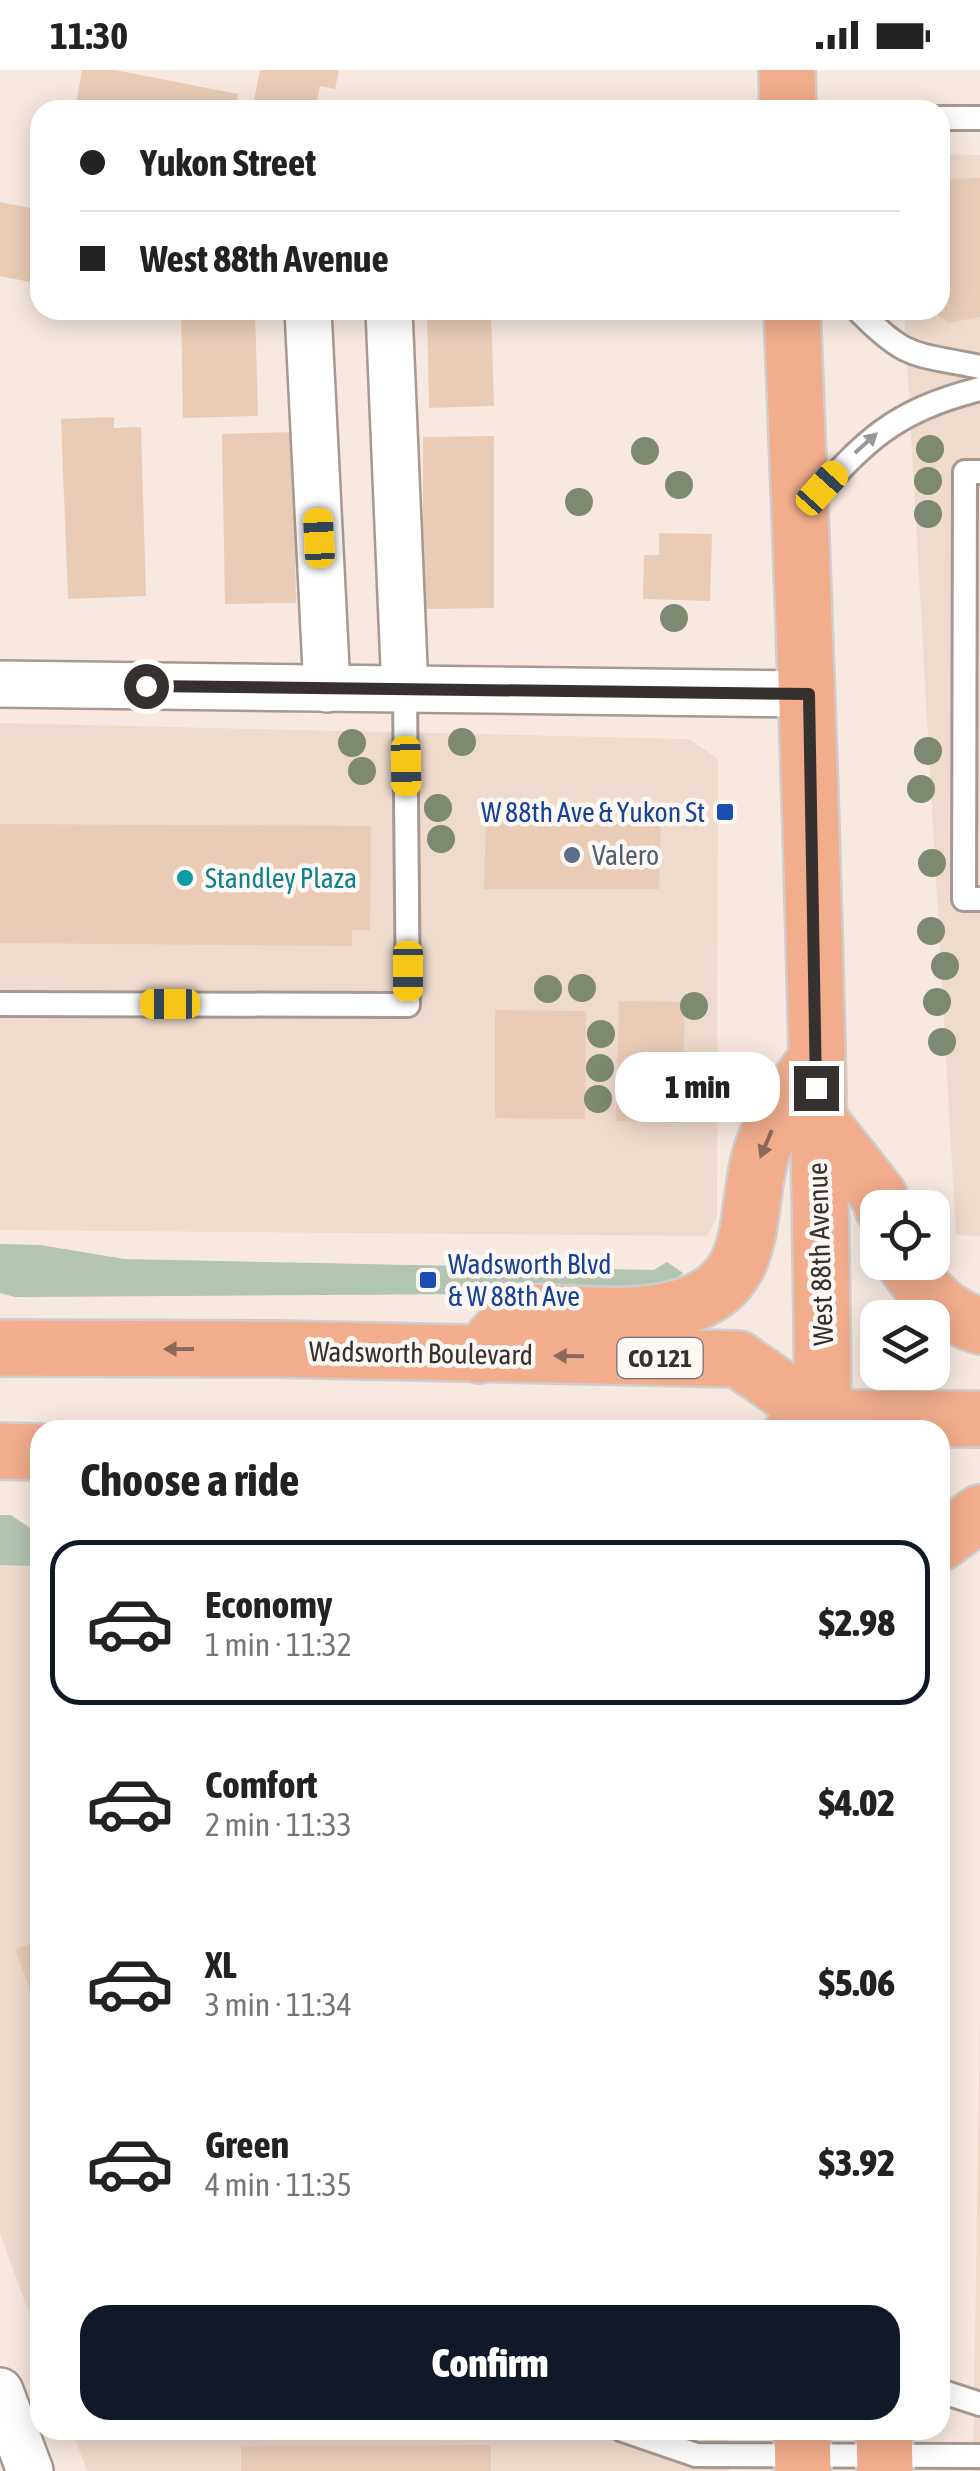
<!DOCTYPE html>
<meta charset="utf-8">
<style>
:root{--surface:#fff;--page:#f2f2f2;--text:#222;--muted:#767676;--line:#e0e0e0;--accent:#111827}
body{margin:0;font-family:"Asap Condensed",sans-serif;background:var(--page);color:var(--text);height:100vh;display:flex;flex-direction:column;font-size:38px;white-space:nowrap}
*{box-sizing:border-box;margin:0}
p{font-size:32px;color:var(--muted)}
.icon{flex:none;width:55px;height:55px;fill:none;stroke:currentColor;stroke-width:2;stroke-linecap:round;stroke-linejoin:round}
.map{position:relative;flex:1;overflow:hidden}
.panel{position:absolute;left:30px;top:1350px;width:920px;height:1020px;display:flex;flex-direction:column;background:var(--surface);border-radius:30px;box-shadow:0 5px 25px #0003}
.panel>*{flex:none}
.guide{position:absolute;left:30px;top:30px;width:920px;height:220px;border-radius:30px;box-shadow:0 5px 25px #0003;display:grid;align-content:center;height:220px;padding:0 50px;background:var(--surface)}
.fabs{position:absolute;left:860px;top:1120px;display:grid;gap:20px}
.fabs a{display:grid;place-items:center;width:90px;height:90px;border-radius:20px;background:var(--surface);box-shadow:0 5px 25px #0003;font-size:50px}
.end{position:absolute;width:45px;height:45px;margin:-22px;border:12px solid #36312e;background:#fff;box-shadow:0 0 0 5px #fff}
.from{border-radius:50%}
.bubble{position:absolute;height:70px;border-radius:30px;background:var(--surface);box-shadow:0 5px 25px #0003;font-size:32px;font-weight:800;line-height:70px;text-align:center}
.car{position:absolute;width:30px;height:60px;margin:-30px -15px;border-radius:12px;box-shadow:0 0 8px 2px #0007;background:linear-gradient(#f5c518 24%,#345 0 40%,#f5c518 0 76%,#345 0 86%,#f5c518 0)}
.guide b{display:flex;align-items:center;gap:35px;height:95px;font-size:38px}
.guide b+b{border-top:2px solid var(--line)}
.guide i{width:25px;height:25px;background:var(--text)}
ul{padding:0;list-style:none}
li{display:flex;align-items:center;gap:30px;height:165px;margin:0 20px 15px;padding:0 30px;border:5px solid transparent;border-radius:30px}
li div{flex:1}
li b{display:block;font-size:38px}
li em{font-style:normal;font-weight:800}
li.active{border-color:var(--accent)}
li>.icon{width:90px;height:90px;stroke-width:1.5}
h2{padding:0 50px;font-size:45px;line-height:120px}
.primary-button{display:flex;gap:20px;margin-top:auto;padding:20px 50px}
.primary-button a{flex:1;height:115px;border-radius:30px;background:var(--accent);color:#fff;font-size:40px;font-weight:800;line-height:115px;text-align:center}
.status{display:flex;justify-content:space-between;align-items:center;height:70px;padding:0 50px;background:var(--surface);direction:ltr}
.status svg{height:28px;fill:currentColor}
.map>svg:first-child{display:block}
.built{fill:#eedbcd}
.green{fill:#b4c4b2}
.building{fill:#eaccb6}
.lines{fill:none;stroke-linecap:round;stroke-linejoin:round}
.lane-casing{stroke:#a69991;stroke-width:28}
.street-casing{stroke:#a69991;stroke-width:50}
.primary-casing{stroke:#cfcecd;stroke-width:60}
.lane{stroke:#fff;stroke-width:22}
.street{stroke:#fff;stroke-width:45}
.primary{stroke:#f2ad8d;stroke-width:55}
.tree{fill:#7d8970}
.oneway{fill:#9a9896}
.oneway2{fill:#8b6959}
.route{stroke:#36312e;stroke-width:12}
.transit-dot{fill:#1a4fb4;stroke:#fef8f5;stroke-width:4}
.service-dot{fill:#5c6f8a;stroke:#fef8f5;stroke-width:4}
.culture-dot{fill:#0f9aa8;stroke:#fef8f5;stroke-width:4}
.labels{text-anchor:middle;stroke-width:9;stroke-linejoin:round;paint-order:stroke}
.shield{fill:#fef8f5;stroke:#726d6a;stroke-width:2.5}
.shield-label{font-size:25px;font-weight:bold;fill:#36312e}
.transit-label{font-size:28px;fill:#164399;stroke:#fef8f5;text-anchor:end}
.service-label{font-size:28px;fill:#4e5e75;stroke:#fef8f5;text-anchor:start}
.culture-label{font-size:28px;fill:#0d838f;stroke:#fef8f5;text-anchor:start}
.street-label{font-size:28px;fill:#36312e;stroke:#fef8f5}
</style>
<div class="status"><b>11:30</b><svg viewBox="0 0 49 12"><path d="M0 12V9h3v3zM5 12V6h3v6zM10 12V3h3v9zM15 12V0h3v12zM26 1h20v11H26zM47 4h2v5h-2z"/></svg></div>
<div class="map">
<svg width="980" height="2401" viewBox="0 0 980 2401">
<rect width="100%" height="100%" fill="#f7e9e0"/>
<g class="built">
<polygon points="940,84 980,85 980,1166 956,1165 904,240 940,240"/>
<polygon points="0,653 689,669 718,689 717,1147 707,1166 0,1160"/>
<polygon points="0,1485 40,1486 40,2273 0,2164"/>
<polygon points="980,1944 980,2401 973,2401"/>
<polygon points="72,2360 728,2360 729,2401 87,2401"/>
</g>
<g class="green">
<polygon points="0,1174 40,1175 124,1189 654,1200 667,1192 683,1203 669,1214 629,1223 15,1227 0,1223"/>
<polygon points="0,1445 11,1445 40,1465 40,1496 0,1495"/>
</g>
<g class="building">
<polygon points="82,0 115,0 238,24 235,40 75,40"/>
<polygon points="260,0 339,0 335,19 320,16 315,40 254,30"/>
<polygon points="980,108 980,247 948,253 931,240 940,240 946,109"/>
<polygon points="0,132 40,140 40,214 0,206"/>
<polygon points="181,240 255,240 258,346 183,348"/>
<polygon points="427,240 491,240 494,336 429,338"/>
<polygon points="114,347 114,358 141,357 146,526 68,529 61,349"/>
<polygon points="293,362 296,533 225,534 222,364"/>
<polygon points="494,366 494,538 423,539 423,367"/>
<polygon points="659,463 712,464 710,531 643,529 644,485 659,485"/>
<polygon points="486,749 661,752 659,819 484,819"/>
<polygon points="0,754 371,756 370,860 352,860 352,876 0,873"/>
<polygon points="619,931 685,932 682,1053 616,1051"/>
<polygon points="495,940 586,941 585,1049 495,1048"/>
<polygon points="40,1870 40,1946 15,1879"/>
<polygon points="491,2375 491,2401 241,2401 241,2376"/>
</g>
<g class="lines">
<g class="lane-casing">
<g id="lane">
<polyline points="940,48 980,48"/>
<path d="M858 240C908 291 914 283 980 297"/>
<polyline points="980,402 965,402 964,829 980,829"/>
<path d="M806 437C865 371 891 342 980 319"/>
<polyline points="0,934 408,935 405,621"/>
<polyline points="940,2321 980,2334"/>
<polyline points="623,2360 696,2385 980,2386"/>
</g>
</g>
<g class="street-casing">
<g id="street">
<polyline points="308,240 327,619"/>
<polyline points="389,240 405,621"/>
<polyline points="0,614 809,624"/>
<polyline points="0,2321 30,2401"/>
</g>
</g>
<g class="primary-casing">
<g id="primary">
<polyline points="787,0 788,40"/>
<path d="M792 240C807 609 820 978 823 1348L819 1360"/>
<polyline points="816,1046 879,1126 883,1138"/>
<path d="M904 1192C926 1224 943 1244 980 1256"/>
<polyline points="0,1278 277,1279 738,1289 823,1348"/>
<path d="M479 1285 517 1242C570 1242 634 1253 685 1236 758 1213 745 1150 759 1091 768 1054 794 1021 815 991"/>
<polyline points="793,1360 823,1348 980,1349"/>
<polyline points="0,1381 40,1382"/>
<polyline points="940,1473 980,1443"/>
<polyline points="802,2360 803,2401"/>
<polyline points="884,2360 885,2401"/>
</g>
</g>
<use href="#lane" class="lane"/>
<use href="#street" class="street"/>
<use href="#primary" class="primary"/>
</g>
<g class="tree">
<circle cx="930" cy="379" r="14"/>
<circle cx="645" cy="381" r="14"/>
<circle cx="928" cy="411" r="14"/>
<circle cx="679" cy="415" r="14"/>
<circle cx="579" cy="432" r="14"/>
<circle cx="928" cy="444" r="14"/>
<circle cx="674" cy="548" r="14"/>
<circle cx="462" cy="672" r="14"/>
<circle cx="352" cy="673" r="14"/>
<circle cx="928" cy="681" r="14"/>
<circle cx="362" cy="701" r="14"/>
<circle cx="921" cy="719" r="14"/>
<circle cx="438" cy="738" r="14"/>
<circle cx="441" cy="769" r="14"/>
<circle cx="932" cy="793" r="14"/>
<circle cx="931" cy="861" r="14"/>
<circle cx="945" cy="896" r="14"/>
<circle cx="582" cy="918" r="14"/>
<circle cx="548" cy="919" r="14"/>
<circle cx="937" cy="932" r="14"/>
<circle cx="694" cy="936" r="14"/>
<circle cx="601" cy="964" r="14"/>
<circle cx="942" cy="972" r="14"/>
<circle cx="600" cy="998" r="14"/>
<circle cx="722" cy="1028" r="14"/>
<circle cx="598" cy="1029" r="14"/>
</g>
<defs><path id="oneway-solid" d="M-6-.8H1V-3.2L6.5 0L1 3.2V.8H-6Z" transform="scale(2.5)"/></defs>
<use class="oneway" href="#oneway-solid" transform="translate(866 373) rotate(-42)"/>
<g class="oneway2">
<use href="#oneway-solid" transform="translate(766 1074) rotate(113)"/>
<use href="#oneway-solid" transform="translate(179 1279) rotate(-180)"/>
<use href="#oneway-solid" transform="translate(569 1286) rotate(-179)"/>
</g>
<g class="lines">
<polyline class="route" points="146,616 809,624 816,1018"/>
</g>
<g class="transit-dot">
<rect x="715" y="732" width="20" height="20" rx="5"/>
<rect x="418" y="1200" width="20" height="20" rx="5"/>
</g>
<circle class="service-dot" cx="572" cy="785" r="10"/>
<circle class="culture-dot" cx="185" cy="808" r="10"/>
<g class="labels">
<rect class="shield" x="617.5" y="1268" width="85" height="40" rx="8"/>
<g class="shield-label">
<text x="660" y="1297">CO 121</text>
</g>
<g class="transit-label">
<text x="705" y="752">W 88th Ave &amp; Yukon St</text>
<text x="448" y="1204" text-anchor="start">Wadsworth Blvd<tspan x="448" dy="32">&amp; W 88th Ave</tspan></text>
</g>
<g class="service-label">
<text x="592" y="795">Valero</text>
</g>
<g class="culture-label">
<text x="205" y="818">Standley Plaza</text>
</g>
<g class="street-label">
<text transform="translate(820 1184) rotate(-92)" y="10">West 88th Avenue</text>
<text transform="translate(421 1283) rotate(1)" y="10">Wadsworth Boulevard</text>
</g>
</g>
</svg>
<div class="fabs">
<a><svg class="icon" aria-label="locate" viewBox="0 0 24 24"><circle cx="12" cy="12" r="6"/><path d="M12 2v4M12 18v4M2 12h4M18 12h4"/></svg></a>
<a><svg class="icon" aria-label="layers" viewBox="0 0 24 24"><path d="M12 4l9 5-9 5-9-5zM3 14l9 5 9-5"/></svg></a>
</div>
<i class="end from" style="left:146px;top:616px"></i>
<i class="end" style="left:816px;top:1018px"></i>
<div class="bubble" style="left:615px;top:982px;width:165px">1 min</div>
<i class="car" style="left:822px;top:418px;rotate:42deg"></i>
<i class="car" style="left:319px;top:468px;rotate:357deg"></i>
<i class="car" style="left:406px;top:696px;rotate:179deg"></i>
<i class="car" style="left:408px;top:901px;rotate:180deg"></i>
<i class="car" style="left:170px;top:934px;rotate:270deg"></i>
<div class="guide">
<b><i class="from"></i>Yukon Street</b>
<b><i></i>West 88th Avenue</b>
</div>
<section class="panel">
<h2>Choose a ride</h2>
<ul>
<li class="active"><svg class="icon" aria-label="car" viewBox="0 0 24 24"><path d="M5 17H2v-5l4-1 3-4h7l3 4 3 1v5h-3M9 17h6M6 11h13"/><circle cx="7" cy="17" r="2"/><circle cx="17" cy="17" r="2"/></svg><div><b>Economy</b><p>1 min · 11:32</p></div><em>$2.98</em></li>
<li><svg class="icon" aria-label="car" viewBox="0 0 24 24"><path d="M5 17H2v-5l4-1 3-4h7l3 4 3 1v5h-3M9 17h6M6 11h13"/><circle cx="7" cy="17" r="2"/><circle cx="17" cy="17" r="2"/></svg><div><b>Comfort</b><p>2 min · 11:33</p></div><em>$4.02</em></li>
<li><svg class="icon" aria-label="car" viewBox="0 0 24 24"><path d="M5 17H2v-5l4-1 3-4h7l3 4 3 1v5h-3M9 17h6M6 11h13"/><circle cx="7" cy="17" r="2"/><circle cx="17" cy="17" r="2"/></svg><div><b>XL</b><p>3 min · 11:34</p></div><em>$5.06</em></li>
<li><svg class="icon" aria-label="car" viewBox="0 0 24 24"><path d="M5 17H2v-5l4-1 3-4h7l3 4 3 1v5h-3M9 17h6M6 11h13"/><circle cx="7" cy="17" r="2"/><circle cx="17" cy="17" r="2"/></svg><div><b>Green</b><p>4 min · 11:35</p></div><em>$3.92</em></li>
</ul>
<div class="primary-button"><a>Confirm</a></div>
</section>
</div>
